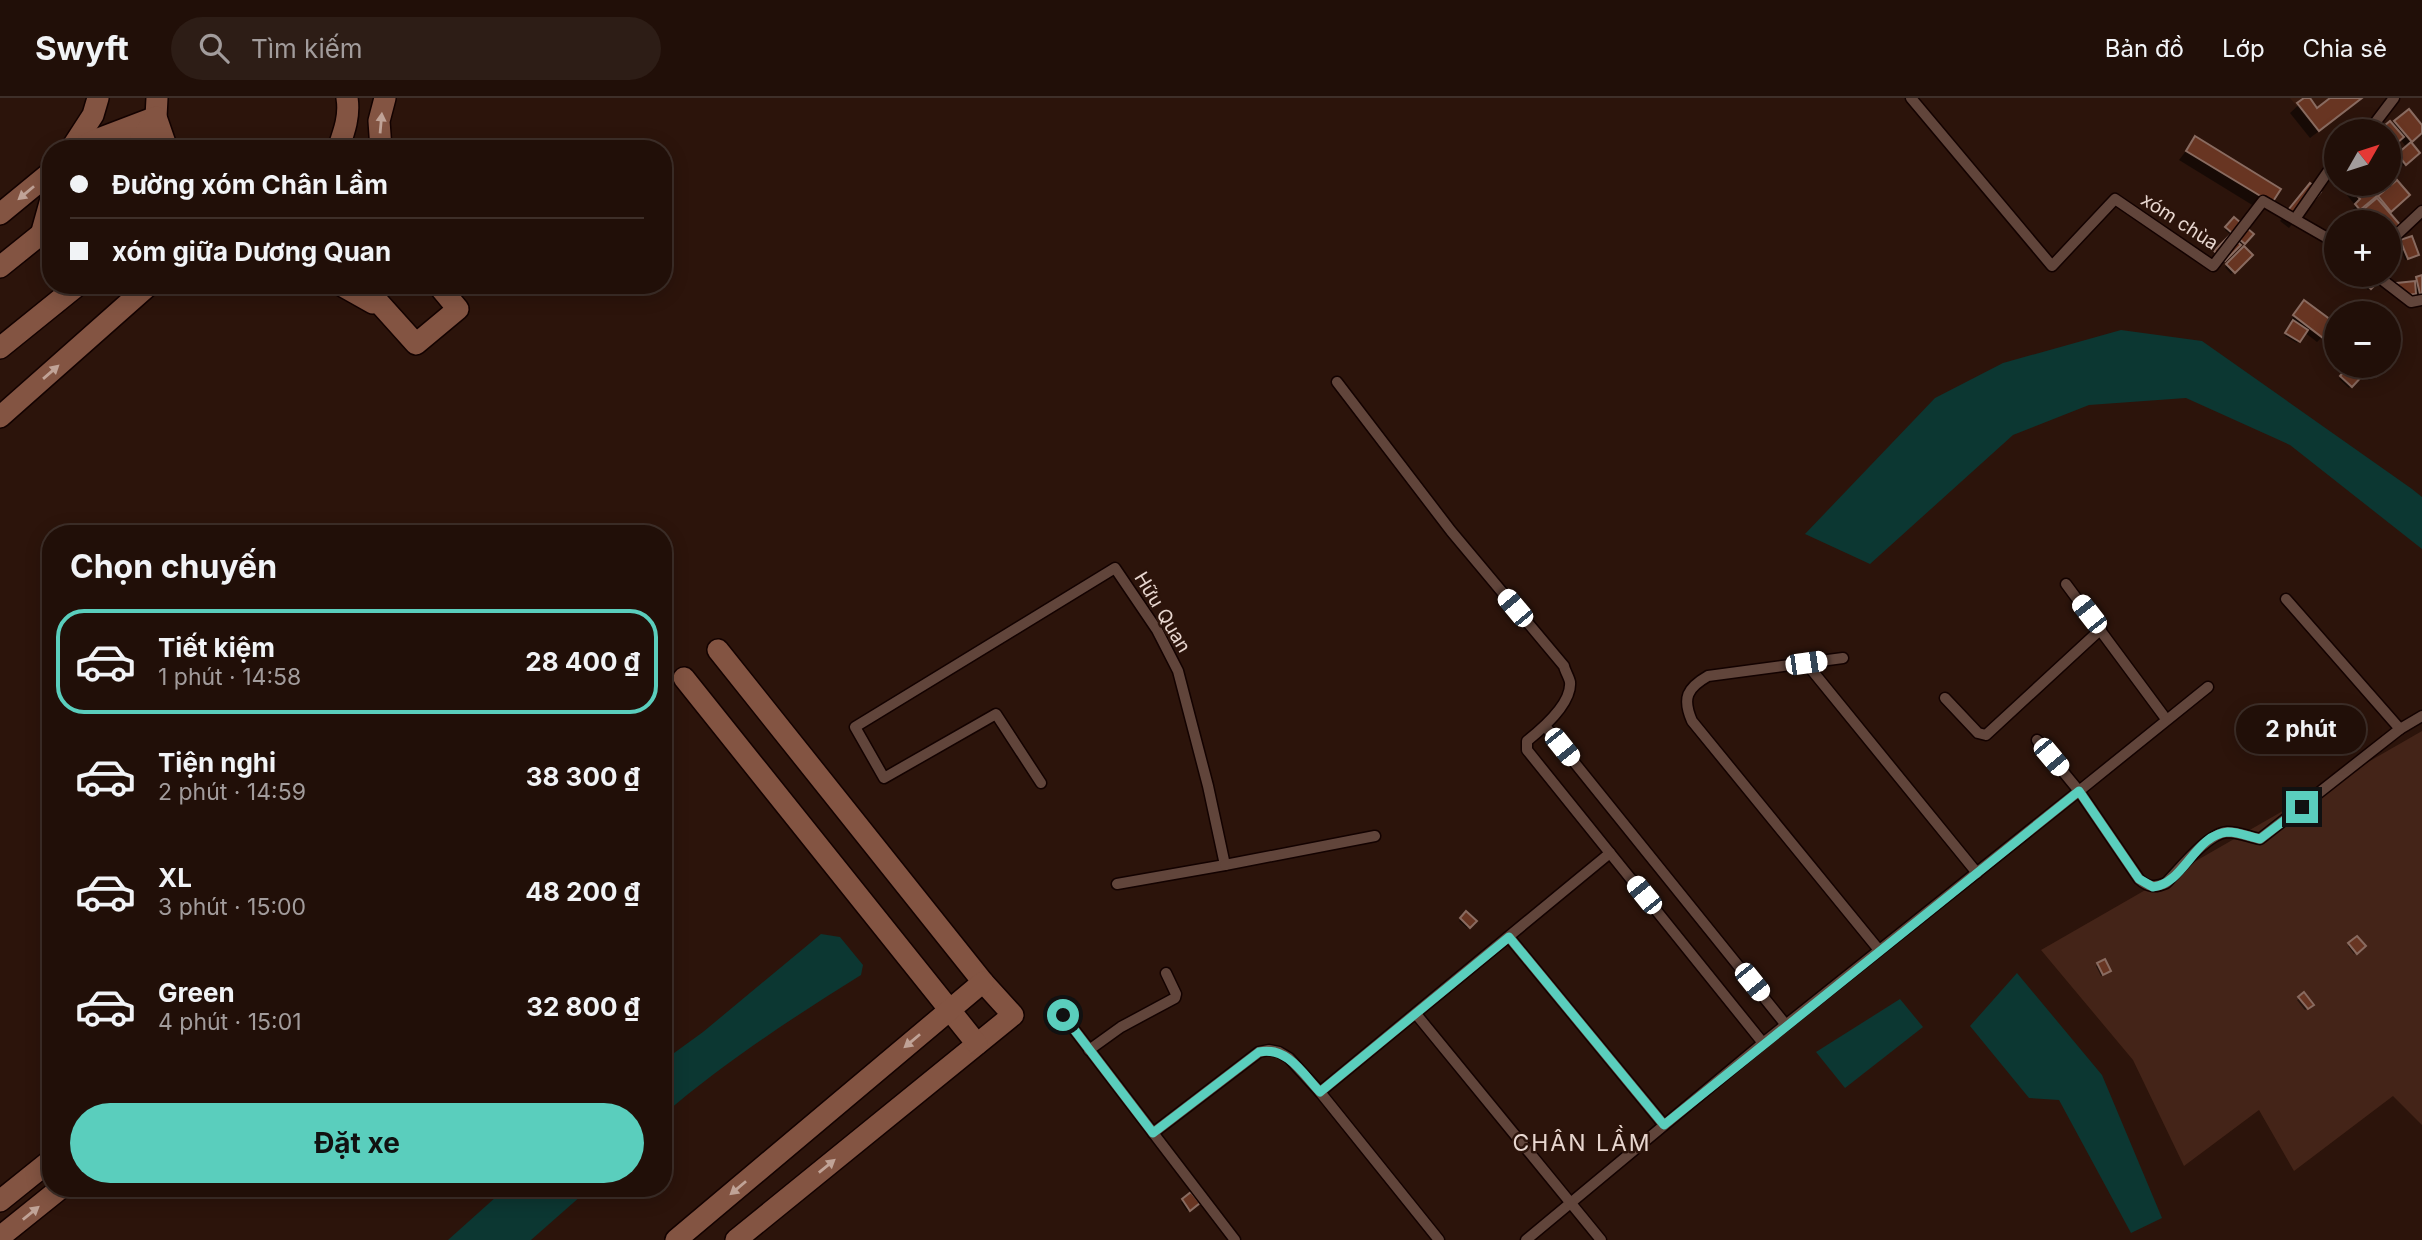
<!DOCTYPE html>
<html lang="vi">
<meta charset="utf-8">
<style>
:root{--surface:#210f08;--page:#2d1d16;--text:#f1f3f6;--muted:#a29c9c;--line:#3e2f29;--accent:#5acebd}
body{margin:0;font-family:Inter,sans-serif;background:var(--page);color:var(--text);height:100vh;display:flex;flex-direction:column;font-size:26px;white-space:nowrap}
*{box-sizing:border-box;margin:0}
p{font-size:23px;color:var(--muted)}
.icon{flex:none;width:38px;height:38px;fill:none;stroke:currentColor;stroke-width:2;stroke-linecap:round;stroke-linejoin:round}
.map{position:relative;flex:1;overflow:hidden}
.drawer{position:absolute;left:42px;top:427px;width:630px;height:672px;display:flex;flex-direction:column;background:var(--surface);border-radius:28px;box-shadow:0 4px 18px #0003,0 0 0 2px var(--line)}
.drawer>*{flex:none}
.banner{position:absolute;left:42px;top:42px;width:630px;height:154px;border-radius:28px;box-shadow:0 4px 18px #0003,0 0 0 2px var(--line);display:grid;align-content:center;height:154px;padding:0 28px;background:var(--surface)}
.needle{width:46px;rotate:51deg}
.buttons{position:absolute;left:2324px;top:21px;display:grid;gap:14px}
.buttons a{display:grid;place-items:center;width:77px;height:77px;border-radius:50%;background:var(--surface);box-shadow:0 4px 18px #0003,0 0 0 2px var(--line);font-size:35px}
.end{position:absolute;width:32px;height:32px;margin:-16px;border:9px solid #5acebd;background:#111;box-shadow:0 0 0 4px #111}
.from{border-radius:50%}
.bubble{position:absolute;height:49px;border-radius:24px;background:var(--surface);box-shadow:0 4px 18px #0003,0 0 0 2px var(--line);font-size:23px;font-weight:700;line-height:49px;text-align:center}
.car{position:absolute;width:21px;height:42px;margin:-21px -10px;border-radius:9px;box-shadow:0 0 5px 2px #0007;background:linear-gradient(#fff 24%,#345 0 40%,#fff 0 76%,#345 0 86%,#fff 0)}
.banner b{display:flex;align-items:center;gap:24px;height:66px;font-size:26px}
.banner b+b{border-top:2px solid var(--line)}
.banner i{width:18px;height:18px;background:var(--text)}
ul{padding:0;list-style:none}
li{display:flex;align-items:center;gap:21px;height:105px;margin:0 14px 10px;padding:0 14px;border:4px solid transparent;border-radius:28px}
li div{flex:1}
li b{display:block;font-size:26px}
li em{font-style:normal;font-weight:700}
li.on{border-color:var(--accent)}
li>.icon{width:63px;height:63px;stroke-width:1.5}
h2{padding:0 28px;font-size:32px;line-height:84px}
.primary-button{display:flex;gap:14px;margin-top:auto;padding:14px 28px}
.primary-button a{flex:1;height:80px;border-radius:42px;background:var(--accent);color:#111;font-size:28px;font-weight:700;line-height:80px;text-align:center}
header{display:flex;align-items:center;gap:42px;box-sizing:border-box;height:98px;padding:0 35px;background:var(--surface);border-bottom:2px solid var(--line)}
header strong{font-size:33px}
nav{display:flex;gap:38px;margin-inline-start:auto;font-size:24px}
.search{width:490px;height:63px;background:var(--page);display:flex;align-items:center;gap:18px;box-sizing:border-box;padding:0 24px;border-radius:38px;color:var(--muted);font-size:26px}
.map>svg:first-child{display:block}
.built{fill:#381a0e}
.green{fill:#442418}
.water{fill:#0c3732}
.shadow{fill:#0007}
.building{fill:#683522;stroke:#896b60;stroke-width:2}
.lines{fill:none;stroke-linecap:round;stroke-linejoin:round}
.lane-casing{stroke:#130200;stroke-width:13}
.secondary-casing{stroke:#130200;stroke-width:24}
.lane{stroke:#61453b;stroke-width:10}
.secondary{stroke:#835442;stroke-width:21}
.oneway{fill:#c0a397}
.route{stroke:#5acebd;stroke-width:9}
.labels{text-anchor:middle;stroke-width:5;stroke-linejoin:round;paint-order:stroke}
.street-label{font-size:19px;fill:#e8d7d0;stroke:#2c140b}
.quarter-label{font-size:23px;letter-spacing:2px;fill:#e8d7d0;stroke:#2c140b}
</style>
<header>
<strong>Swyft</strong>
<div class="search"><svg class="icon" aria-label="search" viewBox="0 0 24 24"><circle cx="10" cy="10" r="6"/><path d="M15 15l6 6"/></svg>Tìm kiếm</div>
<nav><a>Bản đồ</a><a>Lớp</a><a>Chia sẻ</a></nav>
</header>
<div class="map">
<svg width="2422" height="1142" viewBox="0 0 2422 1142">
<rect width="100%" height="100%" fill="#2c140b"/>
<polygon class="built" points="2290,0 2355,0 2315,30"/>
<polygon class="green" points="2422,633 2422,1027 2393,998 2294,1073 2259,1012 2184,1068 2133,962 2041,852"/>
<g class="water">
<polygon points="2121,232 2202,243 2412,391 2422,399 2422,451 2290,347 2186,300 2089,307 2013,337 1870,466 1805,436 1935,300 2003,265"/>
<path d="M821 836 840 839 863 867 861 877C792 920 725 964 663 1017V963L703 934Z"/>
<polygon points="2017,875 2102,977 2162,1120 2131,1135 2059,1002 2029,1000 1970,928"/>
<polygon points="1900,901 1923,929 1845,990 1816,954"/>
<polygon points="506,1090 590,1090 531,1142 448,1142"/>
</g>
<g class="shadow">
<polygon points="2306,0 2317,12 2332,0 2362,0 2310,40 2290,15"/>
<polygon points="2396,24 2422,29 2422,33 2409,45 2418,55 2403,68 2396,59 2407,50 2400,41 2389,51 2389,33 2380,33 2390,26 2392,28"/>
<polygon points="2196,40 2270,104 2262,113 2179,62"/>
<polygon points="2389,75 2408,97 2388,115 2399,129 2389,139 2389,124 2356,124 2382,97 2374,87 2389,86"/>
<polygon points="2320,76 2327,82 2289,130 2280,123"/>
<polygon points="2346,86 2364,86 2374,98 2354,116 2351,113 2356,108 2341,90"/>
<polygon points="2234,121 2252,136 2222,164 2214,156 2232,138 2225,132"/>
<polygon points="2401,144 2415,158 2405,162 2399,146"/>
<polygon points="2244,151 2250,157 2231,176 2225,169"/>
<polygon points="2352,177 2385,177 2368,192"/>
<polygon points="2422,179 2422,196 2418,197 2417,193 2412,197 2397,199 2396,189 2398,186 2415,185 2417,180"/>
<polygon points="2299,210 2322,239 2317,244 2304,234 2297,245 2285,238 2293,225 2290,223"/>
<polygon points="2351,268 2359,272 2363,268 2383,268 2369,282 2362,275 2349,290 2339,281"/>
<polygon points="1466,815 1474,823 1467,830 1459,823"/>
<polygon points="2357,840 2364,848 2354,856 2348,848"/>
<polygon points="2098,866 2109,873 2101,878 2096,868"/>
<polygon points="2304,897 2312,907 2305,912 2297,902"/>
<polygon points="1191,1096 1195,1107 1187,1113 1181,1104"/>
</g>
<g class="building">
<polygon points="2304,0 2310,0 2317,10 2330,0 2362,0 2319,33 2297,5"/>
<polygon points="2409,11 2422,27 2422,35 2412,44 2394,23"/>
<polygon points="2390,23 2404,39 2389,52 2389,33 2378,33"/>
<polygon points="2195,38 2281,91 2272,105 2186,53"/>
<polygon points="2411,44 2420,55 2406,67 2397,56"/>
<polygon points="2389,72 2397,82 2383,94 2376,86 2389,86"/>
<polygon points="2397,82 2410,97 2391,114 2378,98"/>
<polygon points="2310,85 2321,94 2295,126 2284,117"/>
<polygon points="2347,86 2367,86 2377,98 2360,112 2355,106 2360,101"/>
<polygon points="2377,100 2402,129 2389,141 2389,124 2378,124 2375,121 2371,124 2365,124 2358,116"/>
<polygon points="2234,119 2254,136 2245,146 2225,129"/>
<polygon points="2230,137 2241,147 2225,163 2214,153"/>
<polygon points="2412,138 2419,157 2408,161 2400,142"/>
<polygon points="2244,148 2253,157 2235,175 2226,166"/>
<polygon points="2389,157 2398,167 2389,175"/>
<polygon points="2369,177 2377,177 2381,181 2371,191 2363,183"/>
<polygon points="2422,177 2422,196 2420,196 2416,179"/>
<polygon points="2415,183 2416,196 2399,198 2397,185"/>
<polygon points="2304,202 2335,225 2323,240 2293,217"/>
<polygon points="2293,222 2308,232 2300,244 2285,235"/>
<polygon points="2349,268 2357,268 2365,275 2352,289 2340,278"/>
<polygon points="2364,268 2385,268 2376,278"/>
<polygon points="1466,813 1477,823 1470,830 1460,820"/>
<polygon points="2357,838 2366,848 2357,856 2348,845"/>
<polygon points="2105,861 2111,873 2103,877 2097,865"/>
<polygon points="2304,894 2314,907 2308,911 2298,899"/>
<polygon points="1191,1094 1200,1105 1190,1113 1182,1101"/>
</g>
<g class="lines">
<g class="lane-casing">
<g id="lane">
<polyline points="1911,0 2052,168 2115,101 2213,168 2263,103 2336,145"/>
<polyline points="2365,33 2375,25 2394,0"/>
<polyline points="2295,121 2336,62"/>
<polyline points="2351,124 2356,120 2360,124"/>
<polyline points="2389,144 2422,113"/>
<polyline points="2376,177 2411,204 2422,202"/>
<path d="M1337 284 1451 433 1564 568C1565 573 1569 579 1570 584 1572 605 1542 631 1527 643V652L1763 945 1526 1142"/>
<polyline points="2066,486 2166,621"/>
<polyline points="2286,501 2400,631"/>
<path d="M1843 560 1708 578C1687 590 1682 600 1692 623L1879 852"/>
<polyline points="1806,565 1977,775"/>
<path d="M2208 589 2079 693 2139 781C2148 789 2155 790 2166 785 2180 771 2208 735 2227 734 2238 734 2250 739 2260 741L2400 631 2422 618"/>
<polyline points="1945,600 1978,635 1986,637 2101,531"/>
<polyline points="1545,628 1786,927"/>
<polyline points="1041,685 996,616 884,680 855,629 1115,470 1157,532 1178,573 1208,688 1225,767 1117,786"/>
<polyline points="1225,767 1375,738"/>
<polyline points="1509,839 1664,1027"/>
<polyline points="1416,916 1601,1142"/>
<polyline points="1063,917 1235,1142"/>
<polyline points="1763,945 2079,693 2037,642"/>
<polyline points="1089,952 1121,929 1175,900 1176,896 1166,875"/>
<polyline points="1320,994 1610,755"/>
<polyline points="1153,1035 1259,954 1269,952 1279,954 1289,960 1320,994 1439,1142"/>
</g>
</g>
<g class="secondary-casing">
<g id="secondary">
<polyline points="157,0 156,19 167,51"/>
<polyline points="71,51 93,17 98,0"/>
<polyline points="81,51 93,43 156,19"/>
<polyline points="135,51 156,19"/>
<path d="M338 51C344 34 350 18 347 0"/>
<polyline points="381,51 379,23 385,0"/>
<polyline points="0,116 51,74"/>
<polyline points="41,137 51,101"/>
<polyline points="0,169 51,128"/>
<polyline points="341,187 373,205"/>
<polyline points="363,187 416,246 458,211 438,187"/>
<polyline points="0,250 78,187"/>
<polyline points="0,319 149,187"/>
<polyline points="718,552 983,884 1013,917 736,1142"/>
<polyline points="684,580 977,946"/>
<polyline points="0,1103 51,1062"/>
<polyline points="0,1139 61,1090"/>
<polyline points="676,1142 983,884"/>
</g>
</g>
<use href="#lane" class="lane"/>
<use href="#secondary" class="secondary"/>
</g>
<defs><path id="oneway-solid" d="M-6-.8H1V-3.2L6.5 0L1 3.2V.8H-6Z" transform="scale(1.75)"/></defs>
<g class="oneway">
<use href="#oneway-solid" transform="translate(381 25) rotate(-85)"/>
<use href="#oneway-solid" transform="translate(26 95) rotate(140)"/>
<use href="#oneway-solid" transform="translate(51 274) rotate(-41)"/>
<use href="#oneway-solid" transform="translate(912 943) rotate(140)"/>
<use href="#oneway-solid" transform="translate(827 1068) rotate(-39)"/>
<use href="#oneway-solid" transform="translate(738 1090) rotate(140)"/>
<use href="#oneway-solid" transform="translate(31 1115) rotate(-39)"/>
</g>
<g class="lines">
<path class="route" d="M1063 917 1153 1035 1259 954C1287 948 1303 976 1320 994L1509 839 1664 1027 2079 693 2139 781 2153 789C2184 786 2195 736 2228 734 2239 734 2250 739 2260 741L2302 709"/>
</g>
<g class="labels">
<g class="street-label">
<text transform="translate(2180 123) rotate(33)" y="7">xóm chùa</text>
<text transform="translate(1163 514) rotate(59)" y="7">Hữu Quan</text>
</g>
<g class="quarter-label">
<text x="1582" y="1053">CHÂN LẦM</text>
</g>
</g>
</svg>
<div class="buttons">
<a><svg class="needle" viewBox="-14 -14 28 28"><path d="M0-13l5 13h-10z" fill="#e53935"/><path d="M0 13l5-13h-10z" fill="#a29c9c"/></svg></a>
<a>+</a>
<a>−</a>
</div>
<i class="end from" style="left:1063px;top:917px"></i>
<i class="end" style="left:2302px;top:709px"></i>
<div class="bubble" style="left:2236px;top:607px;width:130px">2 phút</div>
<i class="car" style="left:1515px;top:510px;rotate:320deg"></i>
<i class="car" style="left:2089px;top:516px;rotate:322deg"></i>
<i class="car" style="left:1806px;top:565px;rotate:82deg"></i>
<i class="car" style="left:1562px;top:649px;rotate:141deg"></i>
<i class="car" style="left:2051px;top:659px;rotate:140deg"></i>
<i class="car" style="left:1644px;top:797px;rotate:321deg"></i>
<i class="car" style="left:1752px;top:884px;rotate:141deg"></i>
<div class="banner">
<b><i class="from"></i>Đường xóm Chân Lầm</b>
<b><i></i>xóm giữa Dương Quan</b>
</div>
<section class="drawer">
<h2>Chọn chuyến</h2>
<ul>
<li class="on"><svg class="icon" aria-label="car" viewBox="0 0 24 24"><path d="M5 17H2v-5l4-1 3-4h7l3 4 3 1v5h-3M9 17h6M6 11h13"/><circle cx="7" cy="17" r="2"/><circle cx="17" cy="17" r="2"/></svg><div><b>Tiết kiệm</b><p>1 phút · 14:58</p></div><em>28 400 ₫</em></li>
<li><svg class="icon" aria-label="car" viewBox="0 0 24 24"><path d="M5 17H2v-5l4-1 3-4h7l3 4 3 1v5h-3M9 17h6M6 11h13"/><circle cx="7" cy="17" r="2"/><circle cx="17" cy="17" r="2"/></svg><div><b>Tiện nghi</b><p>2 phút · 14:59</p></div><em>38 300 ₫</em></li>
<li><svg class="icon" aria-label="car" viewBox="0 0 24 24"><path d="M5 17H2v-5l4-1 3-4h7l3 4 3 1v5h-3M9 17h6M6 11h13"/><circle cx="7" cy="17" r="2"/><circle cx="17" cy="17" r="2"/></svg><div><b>XL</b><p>3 phút · 15:00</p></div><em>48 200 ₫</em></li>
<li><svg class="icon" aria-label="car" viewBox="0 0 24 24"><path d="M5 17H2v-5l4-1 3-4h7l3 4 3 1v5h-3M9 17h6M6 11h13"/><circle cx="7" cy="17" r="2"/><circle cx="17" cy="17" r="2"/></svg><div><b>Green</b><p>4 phút · 15:01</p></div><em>32 800 ₫</em></li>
</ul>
<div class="primary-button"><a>Đặt xe</a></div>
</section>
</div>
